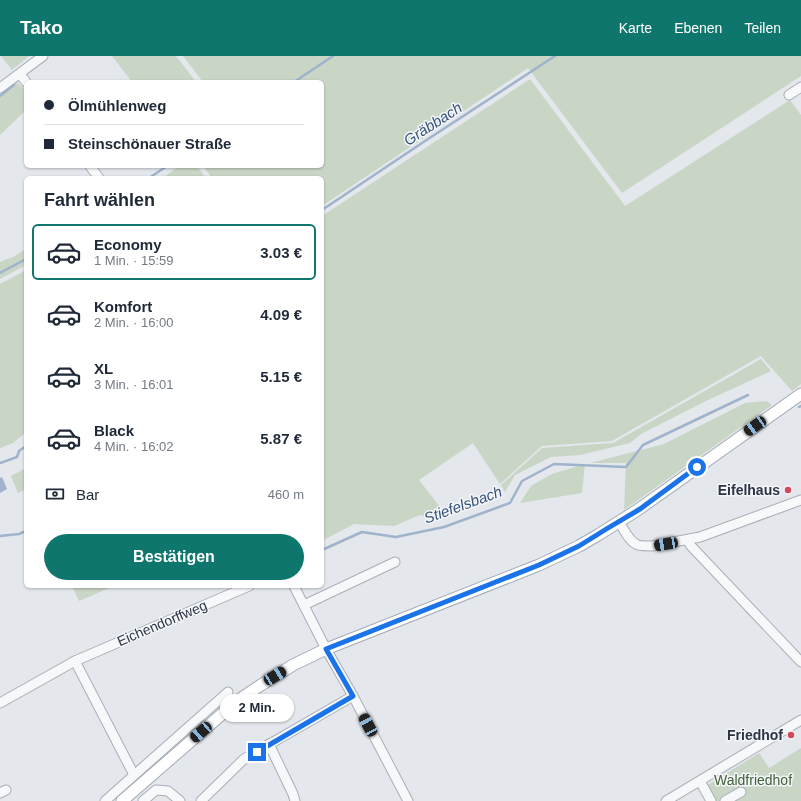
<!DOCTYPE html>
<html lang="de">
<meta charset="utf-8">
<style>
:root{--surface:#fff;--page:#f6f6f7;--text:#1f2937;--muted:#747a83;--line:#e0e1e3;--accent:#0f766e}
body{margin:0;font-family:Arial,sans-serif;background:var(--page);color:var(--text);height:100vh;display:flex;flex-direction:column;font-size:15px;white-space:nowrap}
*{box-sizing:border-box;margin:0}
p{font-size:13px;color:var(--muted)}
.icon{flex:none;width:22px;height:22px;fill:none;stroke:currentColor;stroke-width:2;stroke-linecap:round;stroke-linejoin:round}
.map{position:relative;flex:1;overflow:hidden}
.panel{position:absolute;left:24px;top:120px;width:300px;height:412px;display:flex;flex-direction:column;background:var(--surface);border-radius:6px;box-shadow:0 1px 3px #0004}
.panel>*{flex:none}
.guide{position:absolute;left:24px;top:24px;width:300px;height:88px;border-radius:6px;box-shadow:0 1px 3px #0004;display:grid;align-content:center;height:88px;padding:0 20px;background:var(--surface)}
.end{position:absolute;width:18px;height:18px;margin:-9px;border:5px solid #1a73e8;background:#fff;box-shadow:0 0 0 2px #fff}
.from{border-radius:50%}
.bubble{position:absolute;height:28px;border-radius:14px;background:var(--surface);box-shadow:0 1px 3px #0004;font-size:13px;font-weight:800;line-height:28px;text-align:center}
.car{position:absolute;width:12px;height:24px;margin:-12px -6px;border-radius:5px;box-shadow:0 0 3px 1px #0007;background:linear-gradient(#222 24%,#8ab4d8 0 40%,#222 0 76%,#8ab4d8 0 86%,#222 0)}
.guide b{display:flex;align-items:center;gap:14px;height:38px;font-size:15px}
.guide b+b{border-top:1px solid var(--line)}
.guide i{width:10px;height:10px;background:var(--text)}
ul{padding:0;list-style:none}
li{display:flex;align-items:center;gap:12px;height:56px;margin:0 8px 6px;padding:0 12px;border:2px solid transparent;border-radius:6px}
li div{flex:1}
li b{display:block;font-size:15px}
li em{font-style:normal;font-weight:800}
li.selected{border-color:var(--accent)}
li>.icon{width:36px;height:36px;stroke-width:1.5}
h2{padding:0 20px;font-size:18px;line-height:48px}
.pay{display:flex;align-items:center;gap:10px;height:44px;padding:0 20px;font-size:15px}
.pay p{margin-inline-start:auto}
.primary-button{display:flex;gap:8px;margin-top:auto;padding:8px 20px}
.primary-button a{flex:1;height:46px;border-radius:24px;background:var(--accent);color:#fff;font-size:16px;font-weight:800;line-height:46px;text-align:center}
header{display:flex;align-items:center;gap:24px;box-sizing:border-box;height:56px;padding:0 20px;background:var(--accent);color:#fff}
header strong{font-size:19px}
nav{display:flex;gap:22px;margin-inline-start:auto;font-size:14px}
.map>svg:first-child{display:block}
.green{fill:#c9d6c5}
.water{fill:#9fb4cc}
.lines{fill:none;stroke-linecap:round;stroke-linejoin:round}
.stream{stroke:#9fb4cc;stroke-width:2.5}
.minor-casing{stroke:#a9aeb7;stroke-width:11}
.major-casing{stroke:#a3abb8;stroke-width:13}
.minor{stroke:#f7f8fa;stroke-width:9}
.major{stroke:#fff;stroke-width:11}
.route{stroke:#1a73e8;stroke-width:5}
.poi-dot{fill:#d1495b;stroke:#f4f6f9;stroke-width:1.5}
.labels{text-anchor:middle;stroke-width:3;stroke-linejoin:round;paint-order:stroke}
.poi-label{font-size:14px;font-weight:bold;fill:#2b3445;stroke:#f4f6f9;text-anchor:end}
.street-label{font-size:14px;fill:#2b3445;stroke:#f4f6f9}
.park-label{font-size:14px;fill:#3f6138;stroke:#f4f6f9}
.water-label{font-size:15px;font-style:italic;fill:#34527a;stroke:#f4f6f9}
</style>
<header>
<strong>Tako</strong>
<nav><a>Karte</a><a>Ebenen</a><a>Teilen</a></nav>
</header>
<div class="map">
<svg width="801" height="745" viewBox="0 0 801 745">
<rect width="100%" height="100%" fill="#e4e7ec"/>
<g class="green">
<polygon points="1,0 29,0 12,14"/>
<polygon points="112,0 176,0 196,26 132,26"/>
<polygon points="183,0 801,0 801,20 622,137 528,12 322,150 322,122 212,122 203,110 322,110 322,26 203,26"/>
<polygon points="530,23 625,150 790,44 801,59 801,328 792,335 761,300 612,385 542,390 500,428 473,387 419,424 447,460 436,462 420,459 394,470 354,468 322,485 322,160"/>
<polygon points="16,26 26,34 26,54 0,79 0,38"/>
<polygon points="179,110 197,110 206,122 163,122"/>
<polygon points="26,193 26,209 0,223 0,206 13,201"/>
<polygon points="26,214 26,376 13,387 0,392 0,228"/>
<polygon points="761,303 771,315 706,345 641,378 630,387 580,399 551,401 515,419 505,436 501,429 542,392 613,387"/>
<polygon points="767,345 772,349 624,454 626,407 590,407 664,388 745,347"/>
<polygon points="585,408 582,437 520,447 531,430 552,418"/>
<polygon points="26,412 26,433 18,437 11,420"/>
<polygon points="72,530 114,530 79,545"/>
<polygon points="801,692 801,745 714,745 706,730 759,697 769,712"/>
</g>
<polygon class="water" points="2,421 7,433 0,437 0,422"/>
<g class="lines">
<g class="stream">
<polyline points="294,26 333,0"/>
<polyline points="0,40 14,29"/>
<polyline points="149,122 167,110"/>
<polyline points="322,154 425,85 555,0"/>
<polyline points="0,217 26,203"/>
<polyline points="799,351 801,350"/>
<polyline points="0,407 17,401 19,395 26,390"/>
<polyline points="0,480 19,478 26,475"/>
<polyline points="322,494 362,476 396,481 444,471 510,447 522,425 554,408 626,411 643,389 748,339"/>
</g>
<g class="minor-casing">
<g id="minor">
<polyline points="20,18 26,26"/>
<polyline points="0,32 43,0"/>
<polyline points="789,39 801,31"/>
<polyline points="90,110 99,122"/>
<path d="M619 466C624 473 629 486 638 489 642 490 647 490 652 490L700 481 801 444"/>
<polyline points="688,484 689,487 691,490 801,606"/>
<polyline points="294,530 326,593 353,640 408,745"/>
<polyline points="304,549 395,506"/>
<polyline points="75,605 134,719"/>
<polyline points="0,647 75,605 249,530"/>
<polyline points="269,688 293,738 295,745"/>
<polyline points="700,725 711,745"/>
<polyline points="0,737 6,734"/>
<polyline points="105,745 228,636"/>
<polyline points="143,745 156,734 168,735 180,745"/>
<polyline points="201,745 244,703 353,640"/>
<polyline points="666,745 801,664"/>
<polyline points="725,745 741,736"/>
</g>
</g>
<g class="major-casing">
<polyline id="major" points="122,745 237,645 261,629 293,609 326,593 539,509 579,490 598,479 639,453 801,338"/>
</g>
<use href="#minor" class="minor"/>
<use href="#major" class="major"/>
</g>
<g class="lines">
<polyline class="route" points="257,696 353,640 326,593 539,509 579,490 608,472 640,453 697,411"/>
</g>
<g class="poi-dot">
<circle cx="788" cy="434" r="4"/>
<circle cx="791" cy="679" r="4"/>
</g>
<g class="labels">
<g class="poi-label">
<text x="780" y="439">Eifelhaus</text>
<text x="783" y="684">Friedhof</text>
</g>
<g class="street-label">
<text transform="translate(162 567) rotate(-23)" y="5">Eichendorffweg</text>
</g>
<g class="park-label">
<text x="753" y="729">Waldfriedhof</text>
</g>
<g class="water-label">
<text transform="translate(433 68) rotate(-33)" y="5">Gräbbach</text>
<text transform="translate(463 449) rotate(-20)" y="5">Stiefelsbach</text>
</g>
</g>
</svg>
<i class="end from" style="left:697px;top:411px"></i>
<i class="end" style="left:257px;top:696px"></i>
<div class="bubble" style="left:220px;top:638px;width:74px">2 Min.</div>
<i class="car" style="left:755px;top:370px;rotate:235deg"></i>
<i class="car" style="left:666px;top:488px;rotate:261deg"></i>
<i class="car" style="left:275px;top:620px;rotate:59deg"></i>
<i class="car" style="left:368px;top:669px;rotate:332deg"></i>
<i class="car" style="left:201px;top:676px;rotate:229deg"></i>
<div class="guide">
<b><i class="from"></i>Ölmühlenweg</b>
<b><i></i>Steinschönauer Straße</b>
</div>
<section class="panel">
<h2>Fahrt wählen</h2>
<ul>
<li class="selected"><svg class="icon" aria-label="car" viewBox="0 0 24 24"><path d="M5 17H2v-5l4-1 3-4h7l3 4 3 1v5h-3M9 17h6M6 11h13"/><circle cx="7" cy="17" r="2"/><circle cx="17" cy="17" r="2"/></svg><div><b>Economy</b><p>1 Min. · 15:59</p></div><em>3.03 €</em></li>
<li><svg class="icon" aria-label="car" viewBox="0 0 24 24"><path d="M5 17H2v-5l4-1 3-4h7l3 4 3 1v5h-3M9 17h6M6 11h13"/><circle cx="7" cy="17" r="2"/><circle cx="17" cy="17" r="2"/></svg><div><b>Komfort</b><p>2 Min. · 16:00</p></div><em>4.09 €</em></li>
<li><svg class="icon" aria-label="car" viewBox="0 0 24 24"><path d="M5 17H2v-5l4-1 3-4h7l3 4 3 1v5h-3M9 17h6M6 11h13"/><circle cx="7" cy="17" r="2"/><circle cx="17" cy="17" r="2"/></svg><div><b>XL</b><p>3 Min. · 16:01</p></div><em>5.15 €</em></li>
<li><svg class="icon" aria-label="car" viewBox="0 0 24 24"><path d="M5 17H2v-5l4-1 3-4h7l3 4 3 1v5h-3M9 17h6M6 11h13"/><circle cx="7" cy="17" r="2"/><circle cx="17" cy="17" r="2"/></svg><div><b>Black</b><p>4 Min. · 16:02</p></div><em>5.87 €</em></li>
</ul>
<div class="pay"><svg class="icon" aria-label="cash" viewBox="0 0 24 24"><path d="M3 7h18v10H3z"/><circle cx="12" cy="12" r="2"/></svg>Bar<p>460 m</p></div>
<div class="primary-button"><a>Bestätigen</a></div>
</section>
</div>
